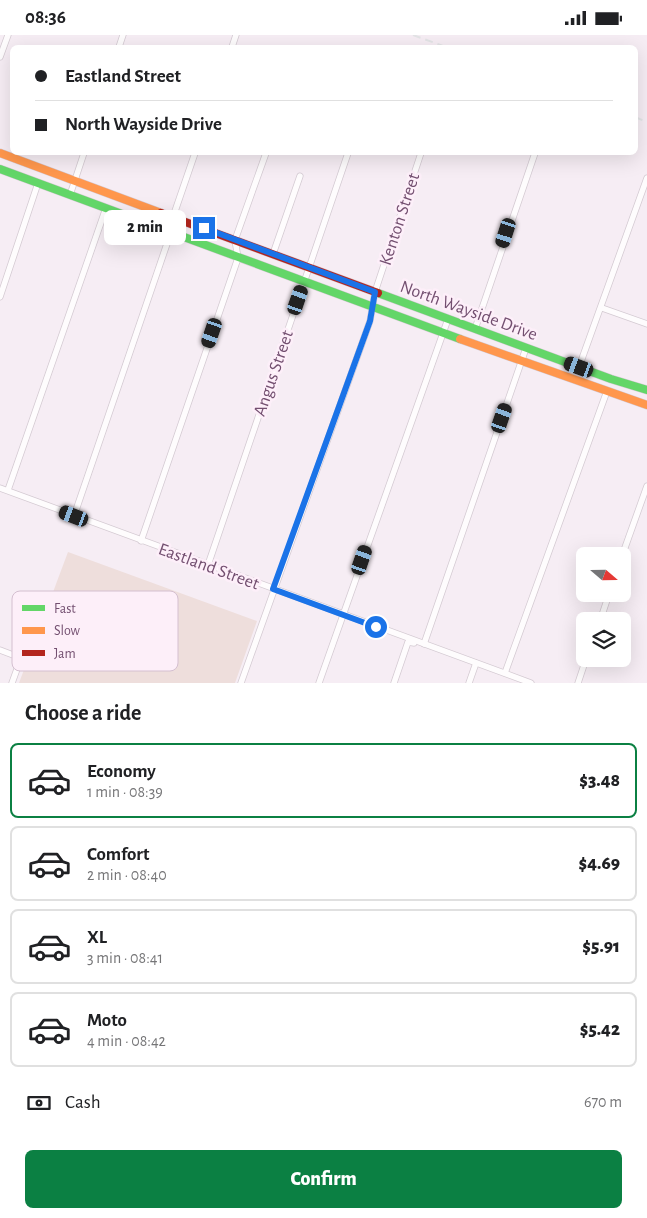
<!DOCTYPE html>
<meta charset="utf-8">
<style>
:root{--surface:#fff;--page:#f2f2f2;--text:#202124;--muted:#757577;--line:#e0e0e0;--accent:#0b8043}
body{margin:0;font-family:"Alegreya Sans",sans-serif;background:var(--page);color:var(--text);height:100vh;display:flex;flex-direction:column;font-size:19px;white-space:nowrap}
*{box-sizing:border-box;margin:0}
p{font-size:16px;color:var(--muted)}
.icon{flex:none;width:28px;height:28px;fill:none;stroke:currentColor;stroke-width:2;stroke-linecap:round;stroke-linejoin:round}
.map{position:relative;height:648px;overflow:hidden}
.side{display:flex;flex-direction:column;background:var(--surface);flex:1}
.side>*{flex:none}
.hud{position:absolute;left:10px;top:10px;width:628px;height:110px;border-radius:8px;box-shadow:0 5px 20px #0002;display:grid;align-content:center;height:110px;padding:0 25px;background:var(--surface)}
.needle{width:32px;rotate:110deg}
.tools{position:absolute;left:576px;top:512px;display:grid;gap:10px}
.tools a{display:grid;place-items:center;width:55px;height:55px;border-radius:8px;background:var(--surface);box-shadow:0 5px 20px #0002;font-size:25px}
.end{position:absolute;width:22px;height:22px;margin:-11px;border:6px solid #1a73e8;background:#fff;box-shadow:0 0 0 2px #fff}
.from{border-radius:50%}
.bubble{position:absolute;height:35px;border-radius:8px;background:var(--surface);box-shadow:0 5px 20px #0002;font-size:16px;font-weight:800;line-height:35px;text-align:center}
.car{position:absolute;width:15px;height:30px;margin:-15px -8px;border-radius:6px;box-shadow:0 0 4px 1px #0007;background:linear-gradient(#222 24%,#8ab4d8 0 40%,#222 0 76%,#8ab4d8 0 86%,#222 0)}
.hud b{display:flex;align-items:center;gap:18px;height:48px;font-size:19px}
.hud b+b{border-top:1px solid var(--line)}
.hud i{width:12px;height:12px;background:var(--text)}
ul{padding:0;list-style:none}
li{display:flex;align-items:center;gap:15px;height:75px;margin:0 10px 8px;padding:0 15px;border:2px solid var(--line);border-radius:8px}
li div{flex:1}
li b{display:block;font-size:19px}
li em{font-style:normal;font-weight:800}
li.active{border-color:var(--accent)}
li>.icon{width:45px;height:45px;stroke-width:1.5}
h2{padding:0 25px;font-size:22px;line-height:60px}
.pay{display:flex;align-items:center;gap:12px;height:55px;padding:0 25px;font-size:19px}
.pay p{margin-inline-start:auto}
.cta{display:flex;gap:10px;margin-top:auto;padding:10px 25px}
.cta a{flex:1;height:58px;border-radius:8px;background:var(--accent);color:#fff;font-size:20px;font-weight:800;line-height:58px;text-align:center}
.status{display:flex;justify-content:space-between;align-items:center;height:35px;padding:0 25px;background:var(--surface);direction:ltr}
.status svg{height:14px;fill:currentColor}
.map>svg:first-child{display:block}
.green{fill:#eededc}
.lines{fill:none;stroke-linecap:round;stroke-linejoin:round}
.street-casing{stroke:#d4cad2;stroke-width:7}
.fast-casing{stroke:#d5cad3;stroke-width:9}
.slow-casing{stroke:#d5cad3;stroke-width:9}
.jam-casing{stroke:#d5cad3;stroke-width:9}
.street{stroke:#fefcfd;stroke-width:5.5}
.fast{stroke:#63d668;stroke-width:8}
.slow{stroke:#ff974d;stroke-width:8}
.jam{stroke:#b3261e;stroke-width:8}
.rail{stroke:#e3e4e6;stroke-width:2;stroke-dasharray:8 5;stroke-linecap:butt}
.route{stroke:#1a73e8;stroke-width:6}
.labels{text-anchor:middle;stroke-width:5;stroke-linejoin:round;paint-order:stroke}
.street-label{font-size:18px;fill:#734f70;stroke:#fdeff9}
.key{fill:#fdeff9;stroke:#d4bfd0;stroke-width:1}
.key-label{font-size:14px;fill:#734f70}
</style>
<div class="status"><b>08:36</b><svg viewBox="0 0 49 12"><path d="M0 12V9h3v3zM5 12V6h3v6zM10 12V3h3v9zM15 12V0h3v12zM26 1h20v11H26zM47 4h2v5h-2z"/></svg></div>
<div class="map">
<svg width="647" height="648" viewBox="0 0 647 648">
<rect width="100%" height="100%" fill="#f6edf4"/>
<polygon class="green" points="68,517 257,586 235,648 19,648"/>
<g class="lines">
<g class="street-casing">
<g id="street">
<polyline points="119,12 123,0"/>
<polyline points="232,12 236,0"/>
<polyline points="0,22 8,0"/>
<polyline points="70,160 84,118"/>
<polyline points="273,219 300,141"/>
<polyline points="0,262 38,148"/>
<polyline points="602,273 647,289"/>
<polyline points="475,294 535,118"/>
<polyline points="579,332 647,143"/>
<polyline points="0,453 531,648"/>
<polyline points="8,455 106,173"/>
<polyline points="74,481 171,197 173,182 195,118"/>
<polyline points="141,506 238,223 235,205 266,118"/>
<polyline points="622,521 647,451"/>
<polyline points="208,530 348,118"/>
<polyline points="600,586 609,559"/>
<polyline points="424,609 526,313"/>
<polyline points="0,615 21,623 12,648"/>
<polyline points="505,638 607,356"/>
<polyline points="241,648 370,286 375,257 421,118"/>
<polyline points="319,648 448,284"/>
<polyline points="394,648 408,607 414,608"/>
<polyline points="469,648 476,628"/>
<polyline points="578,648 586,624"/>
</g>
</g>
<g class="fast-casing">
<g id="fast">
<polyline points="0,134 460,304"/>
<polyline points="378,258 611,344 647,355"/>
</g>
</g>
<g class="slow-casing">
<g id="slow">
<polyline points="0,118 161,178"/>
<polyline points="460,304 647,370"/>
</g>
</g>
<g class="jam-casing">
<polyline id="jam" points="161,178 378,258"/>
</g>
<use href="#street" class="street"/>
<use href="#fast" class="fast"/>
<use href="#slow" class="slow"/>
<use href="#jam" class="jam"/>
<g class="rail">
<polyline points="413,0 446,12"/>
<polyline points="635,82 647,87"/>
</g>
</g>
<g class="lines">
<polyline class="route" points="204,193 375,257 370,286 273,554 376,592"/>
</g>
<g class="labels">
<g class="street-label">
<text transform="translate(399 184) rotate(-72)" y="6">Kenton Street</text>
<text transform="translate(469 275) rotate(20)" y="6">North Wayside Drive</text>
<text transform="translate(273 338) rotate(-71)" y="6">Angus Street</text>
<text transform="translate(209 531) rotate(20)" y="6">Eastland Street</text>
</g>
</g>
<rect x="12" y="556" width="166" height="80" rx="8" class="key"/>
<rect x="22" y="570" width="23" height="6" fill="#63d668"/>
<rect x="22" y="592" width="23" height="7" fill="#ff974d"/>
<rect x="22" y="615" width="23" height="6" fill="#b3261e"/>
<g class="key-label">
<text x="54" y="578">Fast</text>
<text x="54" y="600">Slow</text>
<text x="54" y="623">Jam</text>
</g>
</svg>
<div class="tools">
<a><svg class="needle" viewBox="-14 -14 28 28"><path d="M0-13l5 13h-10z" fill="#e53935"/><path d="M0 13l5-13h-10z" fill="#757577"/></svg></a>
<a><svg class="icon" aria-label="layers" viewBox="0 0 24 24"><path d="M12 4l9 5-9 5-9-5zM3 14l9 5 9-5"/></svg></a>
</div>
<i class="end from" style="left:376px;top:592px"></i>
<i class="end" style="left:204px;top:193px"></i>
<div class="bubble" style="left:104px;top:175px;width:82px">2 min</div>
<i class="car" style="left:506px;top:198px;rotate:198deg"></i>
<i class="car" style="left:298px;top:265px;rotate:19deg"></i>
<i class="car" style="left:212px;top:298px;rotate:199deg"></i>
<i class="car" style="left:579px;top:332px;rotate:290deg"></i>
<i class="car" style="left:502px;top:383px;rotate:19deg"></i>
<i class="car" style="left:74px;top:481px;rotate:291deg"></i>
<i class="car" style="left:362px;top:525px;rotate:19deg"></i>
<div class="hud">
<b><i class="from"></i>Eastland Street</b>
<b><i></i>North Wayside Drive</b>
</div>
</div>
<section class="side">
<h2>Choose a ride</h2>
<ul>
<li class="active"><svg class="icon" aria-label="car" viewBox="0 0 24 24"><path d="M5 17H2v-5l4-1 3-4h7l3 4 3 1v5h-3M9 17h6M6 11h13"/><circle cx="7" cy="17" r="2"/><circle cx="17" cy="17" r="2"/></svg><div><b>Economy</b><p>1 min · 08:39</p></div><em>$3.48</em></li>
<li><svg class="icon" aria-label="car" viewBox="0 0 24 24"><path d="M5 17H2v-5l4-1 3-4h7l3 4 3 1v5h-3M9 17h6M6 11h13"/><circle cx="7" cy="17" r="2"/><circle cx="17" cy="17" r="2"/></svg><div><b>Comfort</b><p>2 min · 08:40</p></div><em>$4.69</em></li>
<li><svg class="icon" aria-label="car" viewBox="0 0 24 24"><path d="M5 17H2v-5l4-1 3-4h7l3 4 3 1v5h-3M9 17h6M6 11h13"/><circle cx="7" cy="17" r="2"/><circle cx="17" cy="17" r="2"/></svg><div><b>XL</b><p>3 min · 08:41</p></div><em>$5.91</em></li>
<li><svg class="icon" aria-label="car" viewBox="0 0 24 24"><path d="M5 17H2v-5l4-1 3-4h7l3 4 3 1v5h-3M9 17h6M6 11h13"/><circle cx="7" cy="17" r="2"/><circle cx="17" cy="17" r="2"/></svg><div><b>Moto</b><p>4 min · 08:42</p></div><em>$5.42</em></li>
</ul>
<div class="pay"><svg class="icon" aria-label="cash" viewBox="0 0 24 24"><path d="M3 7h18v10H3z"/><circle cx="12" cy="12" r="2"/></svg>Cash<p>670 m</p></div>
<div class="cta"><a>Confirm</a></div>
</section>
